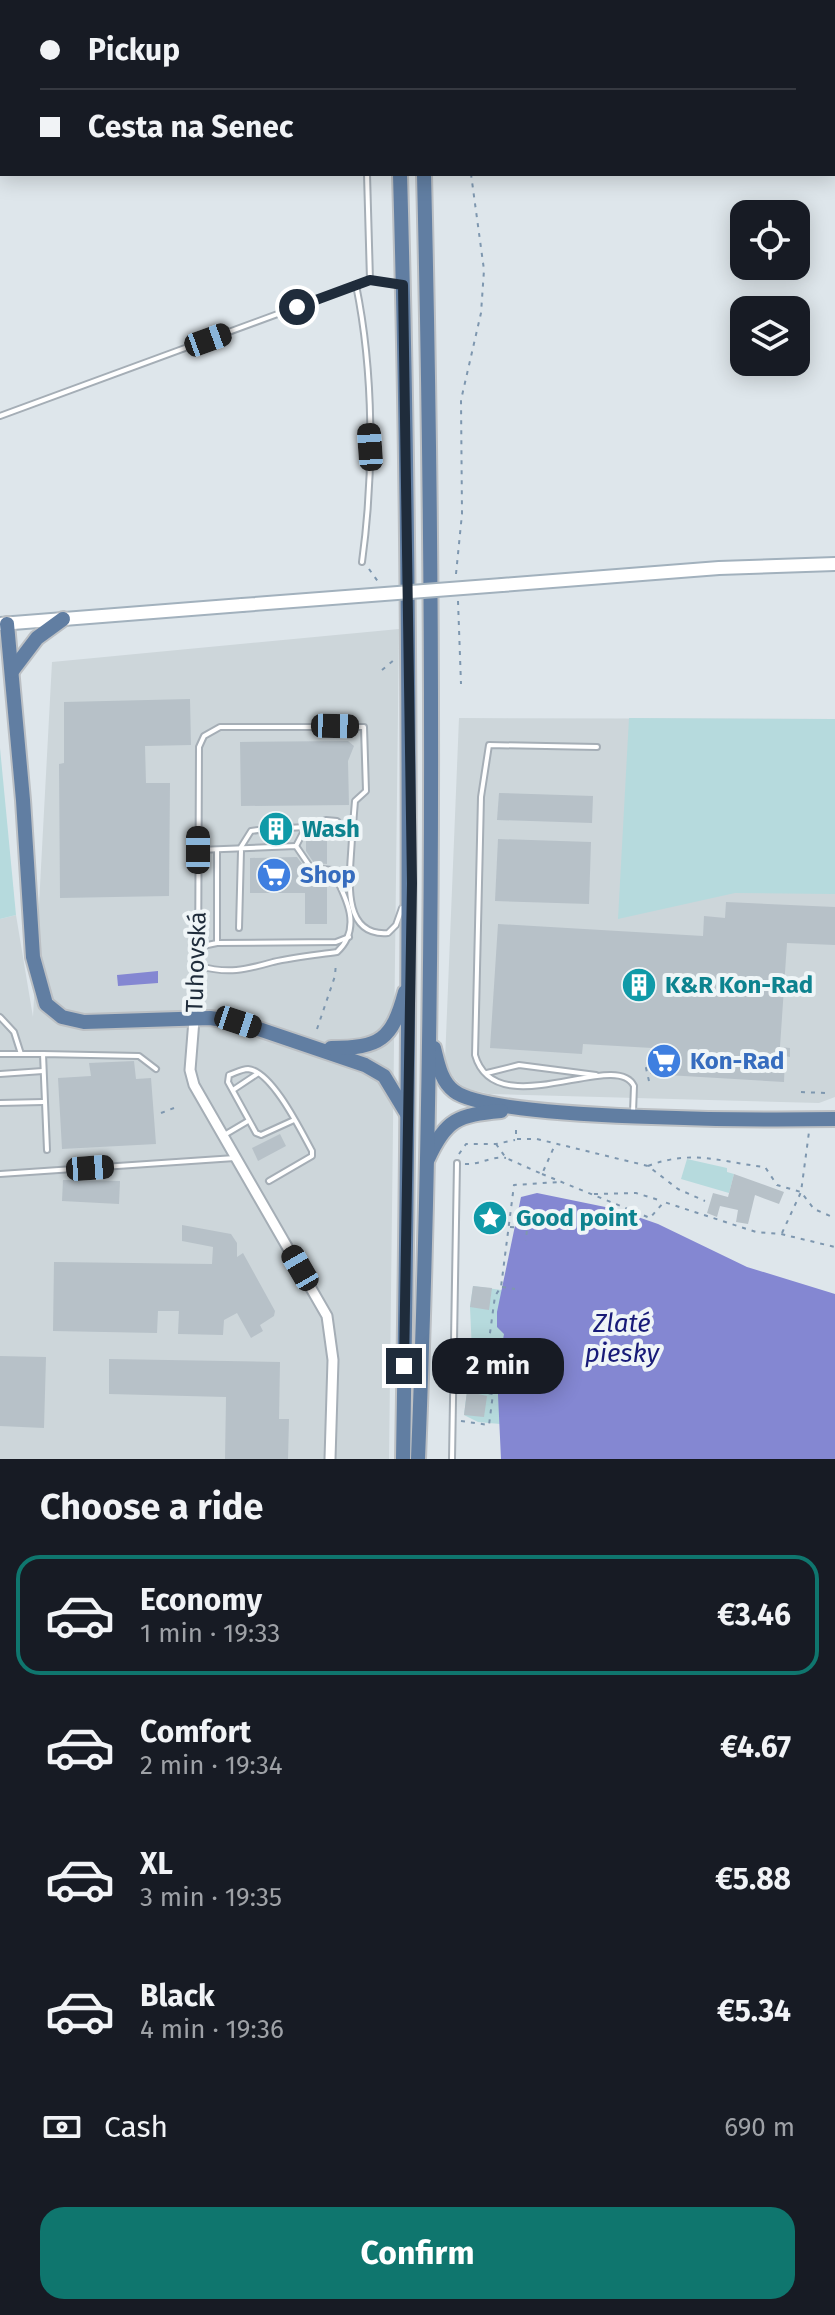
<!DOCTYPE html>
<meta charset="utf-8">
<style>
:root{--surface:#171b24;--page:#20242c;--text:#f1f3f6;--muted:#9ea1a6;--line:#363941;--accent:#0f766e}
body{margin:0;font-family:"Fira Sans",sans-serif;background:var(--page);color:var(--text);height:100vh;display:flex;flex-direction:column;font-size:30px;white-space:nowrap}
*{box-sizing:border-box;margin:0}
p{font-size:26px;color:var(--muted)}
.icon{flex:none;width:44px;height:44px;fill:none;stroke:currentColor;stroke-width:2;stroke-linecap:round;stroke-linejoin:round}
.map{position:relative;height:1459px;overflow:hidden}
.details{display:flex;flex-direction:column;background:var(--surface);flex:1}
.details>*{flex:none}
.guide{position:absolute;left:0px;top:0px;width:836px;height:176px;box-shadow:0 4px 20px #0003;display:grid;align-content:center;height:176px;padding:0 40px;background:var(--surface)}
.fabs{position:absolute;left:730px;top:200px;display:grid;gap:16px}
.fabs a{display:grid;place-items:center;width:80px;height:80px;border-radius:16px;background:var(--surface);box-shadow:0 4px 20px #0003;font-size:40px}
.end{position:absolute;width:36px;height:36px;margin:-18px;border:10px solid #1f2c3b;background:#fff;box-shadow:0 0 0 4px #fff}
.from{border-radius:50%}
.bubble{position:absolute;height:56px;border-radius:24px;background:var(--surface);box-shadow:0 4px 20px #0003;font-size:26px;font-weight:700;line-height:56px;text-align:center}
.car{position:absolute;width:24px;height:48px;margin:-24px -12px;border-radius:10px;box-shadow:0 0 6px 2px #0007;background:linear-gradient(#222 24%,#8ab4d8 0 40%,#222 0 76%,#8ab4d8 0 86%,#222 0)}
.guide b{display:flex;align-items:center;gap:28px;height:76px;font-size:30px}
.guide b+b{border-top:2px solid var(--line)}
.guide i{width:20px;height:20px;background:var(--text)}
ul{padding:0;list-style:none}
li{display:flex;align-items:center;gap:24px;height:120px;margin:0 16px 12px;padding:0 24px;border:4px solid transparent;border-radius:24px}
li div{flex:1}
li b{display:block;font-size:30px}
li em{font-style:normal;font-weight:700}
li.on{border-color:var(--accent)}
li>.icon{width:72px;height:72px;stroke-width:1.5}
h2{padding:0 40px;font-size:36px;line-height:96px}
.pay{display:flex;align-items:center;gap:20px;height:88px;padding:0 40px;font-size:30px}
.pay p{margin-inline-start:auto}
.cta{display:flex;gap:16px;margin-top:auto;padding:16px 40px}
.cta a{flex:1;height:92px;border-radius:24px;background:var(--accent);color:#fff;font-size:32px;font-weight:700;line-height:92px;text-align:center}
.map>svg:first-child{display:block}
.built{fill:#cdd6da}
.green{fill:#b6dadd}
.water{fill:#8487d2}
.building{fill:#b7c1c8}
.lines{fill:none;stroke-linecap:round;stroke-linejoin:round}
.lane-casing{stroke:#a5aeb6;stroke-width:8}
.street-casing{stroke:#a5aeb6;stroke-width:13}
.secondary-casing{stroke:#a2b1bd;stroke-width:16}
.primary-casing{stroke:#bcc0c4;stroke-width:18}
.highway-casing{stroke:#bcc0c4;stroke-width:20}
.path{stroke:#7e97af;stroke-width:2;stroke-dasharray:4 6;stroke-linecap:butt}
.lane{stroke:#fff;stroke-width:4}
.street{stroke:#fff;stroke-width:9}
.secondary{stroke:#fff;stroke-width:12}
.primary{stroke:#617ea2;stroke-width:14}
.highway{stroke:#2a4368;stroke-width:16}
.secondary-bridge-casing{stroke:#a2b1bd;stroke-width:16;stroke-linecap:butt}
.secondary-bridge{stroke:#fff;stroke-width:12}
.route{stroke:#1f2c3b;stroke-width:10}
.labels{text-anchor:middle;stroke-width:8;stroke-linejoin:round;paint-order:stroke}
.culture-label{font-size:24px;font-weight:bold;fill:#0d838f;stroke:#eff5f7;text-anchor:start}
.shop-label{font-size:24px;font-weight:bold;fill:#366cbe;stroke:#eff5f7;text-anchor:start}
.street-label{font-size:24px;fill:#1f2c3b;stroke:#eff5f7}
.water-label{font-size:26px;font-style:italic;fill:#181b78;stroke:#eff5f7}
</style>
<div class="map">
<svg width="835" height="1459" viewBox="0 0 835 1459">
<rect width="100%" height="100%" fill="#dee6eb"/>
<g class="built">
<polygon points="399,629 389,1459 0,1459 0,919 16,915 33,1017 52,662"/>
<polygon points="459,718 835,719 835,1097 819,1103 490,1094 464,1088 453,1077 445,1061"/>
</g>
<g class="green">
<polygon points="629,718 835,719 835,894 735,893 618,919"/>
<polygon points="0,748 16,915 0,919"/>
<polygon points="687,1159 727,1168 727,1172 734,1174 729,1193 681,1179"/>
<polygon points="473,1286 515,1292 500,1424 478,1422 464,1415 472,1352 470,1307"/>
</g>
<g class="water">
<polygon points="158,971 158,983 118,986 117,975"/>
<polygon points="537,1193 615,1209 658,1224 747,1267 835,1294 835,1459 501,1459 497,1373 504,1334 497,1327 497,1312 521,1197"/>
</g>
<g class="building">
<polygon points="190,699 191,745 145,746 146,783 170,783 169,896 60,898 59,764 64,763 64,702"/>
<polygon points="348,741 354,746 348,761 349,805 241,806 240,742"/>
<polygon points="499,793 593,796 592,823 497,820"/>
<polygon points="306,838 327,838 327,864 314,863 306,851"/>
<polygon points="498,839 591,842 589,904 495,901"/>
<polygon points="297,857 308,872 327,875 327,924 305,924 305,893 250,893 250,858"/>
<polygon points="726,902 835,907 835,945 787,943 780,1047 790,1048 790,1057 785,1056 784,1082 650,1074 652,1048 583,1044 582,1054 490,1048 498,924 703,936 704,916 725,918"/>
<polygon points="134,1061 136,1079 151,1078 156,1144 62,1149 58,1078 91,1076 89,1063"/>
<polygon points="280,1134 286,1146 258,1161 252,1148"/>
<polygon points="734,1174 784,1192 779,1204 755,1195 748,1224 736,1222 738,1210 720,1206 717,1217 707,1213 713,1193 728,1197"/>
<polygon points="63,1180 120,1181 119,1204 62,1201"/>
<polygon points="182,1225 231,1234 237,1243 237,1257 243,1253 275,1311 274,1316 260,1325 263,1331 251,1338 237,1313 224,1320 223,1335 178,1334 179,1311 158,1311 157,1333 53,1331 54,1262 212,1264 213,1247 182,1241"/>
<polygon points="473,1286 492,1288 489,1310 470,1307"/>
<polygon points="472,1352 483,1353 478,1394 487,1396 484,1417 464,1415"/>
<polygon points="0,1356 46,1357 44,1428 0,1426"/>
<polygon points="109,1359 280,1362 279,1419 289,1419 288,1459 225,1459 226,1397 109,1394"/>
</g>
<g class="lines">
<g class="lane-casing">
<g id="lane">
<polyline points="362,0 362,2"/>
<polyline points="738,0 739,2"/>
<polyline points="781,0 782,2"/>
<polyline points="834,86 835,88"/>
<polyline points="834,127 835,127"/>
<polyline points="367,174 370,280"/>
<path d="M356 285C374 373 374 474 362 562"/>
<polyline points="0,416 370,280 401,285"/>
<path d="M597 747 489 745 481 797 475 1055C495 1126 617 1048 634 1086L633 1112"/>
<polyline points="287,828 306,827"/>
<path d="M296 846 306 827 326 820 337 821 352 837C351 870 338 937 388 933L396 925 402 908"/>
<polyline points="241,847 251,831 266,829"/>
<path d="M198 850 296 846 311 868 332 870C346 897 363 928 337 952 316 955 294 957 273 962 245 970 228 974 199 966"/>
<polyline points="239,928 241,851"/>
<polyline points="217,943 336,942 349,937"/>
<polyline points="198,947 217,943 217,850"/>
<polyline points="195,1013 198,982 199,747 204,736 220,727 364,727 366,791 355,801 352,837"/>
<polyline points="0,1017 14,1032 21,1054"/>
<polyline points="0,1054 43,1054"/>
<polyline points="487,1073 519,1065 596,1075"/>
<polyline points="0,1074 43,1071"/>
<polyline points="233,1090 257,1074"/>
<polyline points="0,1103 43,1102"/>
<polyline points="226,1134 248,1121"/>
<polyline points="47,1150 43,1054 139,1056 156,1069"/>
<polyline points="0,1174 235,1158"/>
<path d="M269 1181 312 1156V1151C301 1131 272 1071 248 1069 242 1069 235 1073 229 1075L228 1082 256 1133 261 1135 294 1120"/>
<polyline points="452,1459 457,1163"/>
</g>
</g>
<g class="street-casing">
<polyline id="street" points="194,1020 190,1070 194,1085 327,1316 333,1360 330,1459"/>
</g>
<g class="secondary-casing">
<g id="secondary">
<polyline points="502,585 719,568 835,564"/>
<polyline points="0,624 242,605"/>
</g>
</g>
<g class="primary-casing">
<g id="primary">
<polyline points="395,0 395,2"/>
<polyline points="419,0 419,2"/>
<path d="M400 174C412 603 410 1030 403 1459"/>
<polyline points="7,624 23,800 33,957 46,1004 62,1017 84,1022 210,1018 238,1022 365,1065 384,1076 407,1114"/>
<polyline points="12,671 37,638 63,619"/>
<path d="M331 1048C380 1048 392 1040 405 992"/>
<path d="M434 1048C438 1064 441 1081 454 1091 491 1121 775 1120 835 1119"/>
<path d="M428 1159C446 1119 458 1115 501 1111"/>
<path d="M418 1459C435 1031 434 602 424 174"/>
</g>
</g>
<g class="highway-casing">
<polyline id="highway" points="446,2 446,0"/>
</g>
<g class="path">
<polyline points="812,0 813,2"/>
<polyline points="479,2 479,0"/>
<polyline points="834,35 835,36"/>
<polyline points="834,54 835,53"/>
<polyline points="369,569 379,583"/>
<polyline points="456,574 462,514 461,400 481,313 484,270 471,174"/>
<polyline points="458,601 461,684"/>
<polyline points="382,670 394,660"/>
<polyline points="317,1029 335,976 336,962"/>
<polyline points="649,1081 646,1068 651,1068"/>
<polyline points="801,1092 825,1093"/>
<polyline points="161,1113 174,1108"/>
<polyline points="516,1130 516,1139 537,1139 648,1166 678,1189 705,1201"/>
<polyline points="496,1144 506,1158 542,1174 554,1147"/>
<polyline points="459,1154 466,1144 496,1144 515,1140"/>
<path d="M465 1164C480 1165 490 1156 506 1158"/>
<path d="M648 1166C692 1149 720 1162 765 1167L777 1185 801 1192 814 1209 835 1218"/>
<polyline points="542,1174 650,1218 664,1202 756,1232 781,1234 835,1247"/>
<polyline points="594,1194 636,1193 662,1201"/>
<polyline points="510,1227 527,1228 526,1241"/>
<polyline points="782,1233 801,1192 809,1132"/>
<polyline points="502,1287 515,1289"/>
<polyline points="463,1347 488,1350"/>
<polyline points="461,1421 489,1425 493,1394 482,1392 495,1296 501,1287 514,1185 559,1182"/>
</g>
<use href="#lane" class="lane"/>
<use href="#street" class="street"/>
<use href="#secondary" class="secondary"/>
<use href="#primary" class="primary"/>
<use href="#highway" class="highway"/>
<g class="secondary-bridge-casing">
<polyline id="secondary-bridge" points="242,605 502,585"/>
</g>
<use href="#secondary-bridge" class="secondary-bridge"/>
</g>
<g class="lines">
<polyline class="route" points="297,307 370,280 403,285 412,883 404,1366"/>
</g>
<defs>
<g id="building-disc" transform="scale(1.8)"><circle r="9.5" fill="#0f9aa8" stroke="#eff5f7"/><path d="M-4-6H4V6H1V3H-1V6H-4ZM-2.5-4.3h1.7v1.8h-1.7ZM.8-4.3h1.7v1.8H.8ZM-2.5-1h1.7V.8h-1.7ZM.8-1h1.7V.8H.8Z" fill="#fff"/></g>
<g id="supermarket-disc" transform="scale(1.8)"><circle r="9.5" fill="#3f7fe0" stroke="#eff5f7"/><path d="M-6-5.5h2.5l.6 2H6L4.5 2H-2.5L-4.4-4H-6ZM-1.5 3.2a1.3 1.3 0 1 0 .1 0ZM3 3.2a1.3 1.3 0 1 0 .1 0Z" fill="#fff"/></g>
<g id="sight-disc" transform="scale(1.8)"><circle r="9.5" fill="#0f9aa8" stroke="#eff5f7"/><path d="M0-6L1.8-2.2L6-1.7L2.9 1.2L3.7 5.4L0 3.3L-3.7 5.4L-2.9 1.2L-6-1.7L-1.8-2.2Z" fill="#fff"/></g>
</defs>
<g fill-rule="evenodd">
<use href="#building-disc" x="276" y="829"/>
<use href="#supermarket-disc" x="274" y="875"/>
<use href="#building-disc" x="639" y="985"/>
<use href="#supermarket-disc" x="664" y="1061"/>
<use href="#sight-disc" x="490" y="1218"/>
</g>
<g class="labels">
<g class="culture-label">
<text x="302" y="837">Wash</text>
<text x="665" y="993">K&amp;R Kon-Rad</text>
<text x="516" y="1226">Good point</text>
</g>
<g class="shop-label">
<text x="300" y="883">Shop</text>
<text x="690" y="1069">Kon-Rad</text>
</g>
<g class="street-label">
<text transform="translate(196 962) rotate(-88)" y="8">Tuhovská</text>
</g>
<g class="water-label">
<text x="622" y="1332">Zlaté<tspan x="622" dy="30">piesky</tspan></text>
</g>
</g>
</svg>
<div class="fabs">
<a><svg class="icon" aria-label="locate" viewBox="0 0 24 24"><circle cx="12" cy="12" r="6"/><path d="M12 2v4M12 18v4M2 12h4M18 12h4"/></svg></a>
<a><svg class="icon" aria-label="layers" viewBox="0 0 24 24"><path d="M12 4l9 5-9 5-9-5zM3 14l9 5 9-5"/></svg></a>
</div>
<i class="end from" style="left:297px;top:307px"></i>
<i class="end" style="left:404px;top:1366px"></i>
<div class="bubble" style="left:432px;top:1338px;width:132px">2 min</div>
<i class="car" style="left:208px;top:340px;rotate:70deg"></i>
<i class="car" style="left:370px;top:447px;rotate:356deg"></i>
<i class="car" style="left:335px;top:726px;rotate:91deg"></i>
<i class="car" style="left:198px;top:850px;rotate:0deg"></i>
<i class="car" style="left:238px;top:1022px;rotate:108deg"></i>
<i class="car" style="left:90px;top:1168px;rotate:86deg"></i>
<i class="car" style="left:300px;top:1268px;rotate:330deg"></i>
<div class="guide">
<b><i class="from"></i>Pickup</b>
<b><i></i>Cesta na Senec</b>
</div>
</div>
<section class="details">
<h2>Choose a ride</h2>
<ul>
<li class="on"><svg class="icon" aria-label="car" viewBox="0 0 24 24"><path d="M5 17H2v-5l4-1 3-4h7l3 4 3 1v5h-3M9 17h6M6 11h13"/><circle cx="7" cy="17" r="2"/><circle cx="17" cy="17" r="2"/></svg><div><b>Economy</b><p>1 min · 19:33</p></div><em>€3.46</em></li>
<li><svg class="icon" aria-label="car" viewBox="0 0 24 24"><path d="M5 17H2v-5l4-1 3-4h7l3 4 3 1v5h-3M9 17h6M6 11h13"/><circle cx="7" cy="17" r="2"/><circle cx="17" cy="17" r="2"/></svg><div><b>Comfort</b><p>2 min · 19:34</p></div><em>€4.67</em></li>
<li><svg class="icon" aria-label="car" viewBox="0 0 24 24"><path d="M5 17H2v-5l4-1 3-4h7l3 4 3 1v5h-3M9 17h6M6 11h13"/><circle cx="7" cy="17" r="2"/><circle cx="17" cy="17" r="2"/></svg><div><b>XL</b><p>3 min · 19:35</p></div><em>€5.88</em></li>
<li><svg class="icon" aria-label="car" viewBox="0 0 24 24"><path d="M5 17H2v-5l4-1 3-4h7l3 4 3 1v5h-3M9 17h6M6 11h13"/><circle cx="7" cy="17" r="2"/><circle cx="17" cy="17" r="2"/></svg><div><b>Black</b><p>4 min · 19:36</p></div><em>€5.34</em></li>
</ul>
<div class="pay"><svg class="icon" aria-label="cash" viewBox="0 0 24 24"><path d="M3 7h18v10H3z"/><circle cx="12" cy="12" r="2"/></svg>Cash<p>690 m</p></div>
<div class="cta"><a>Confirm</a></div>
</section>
